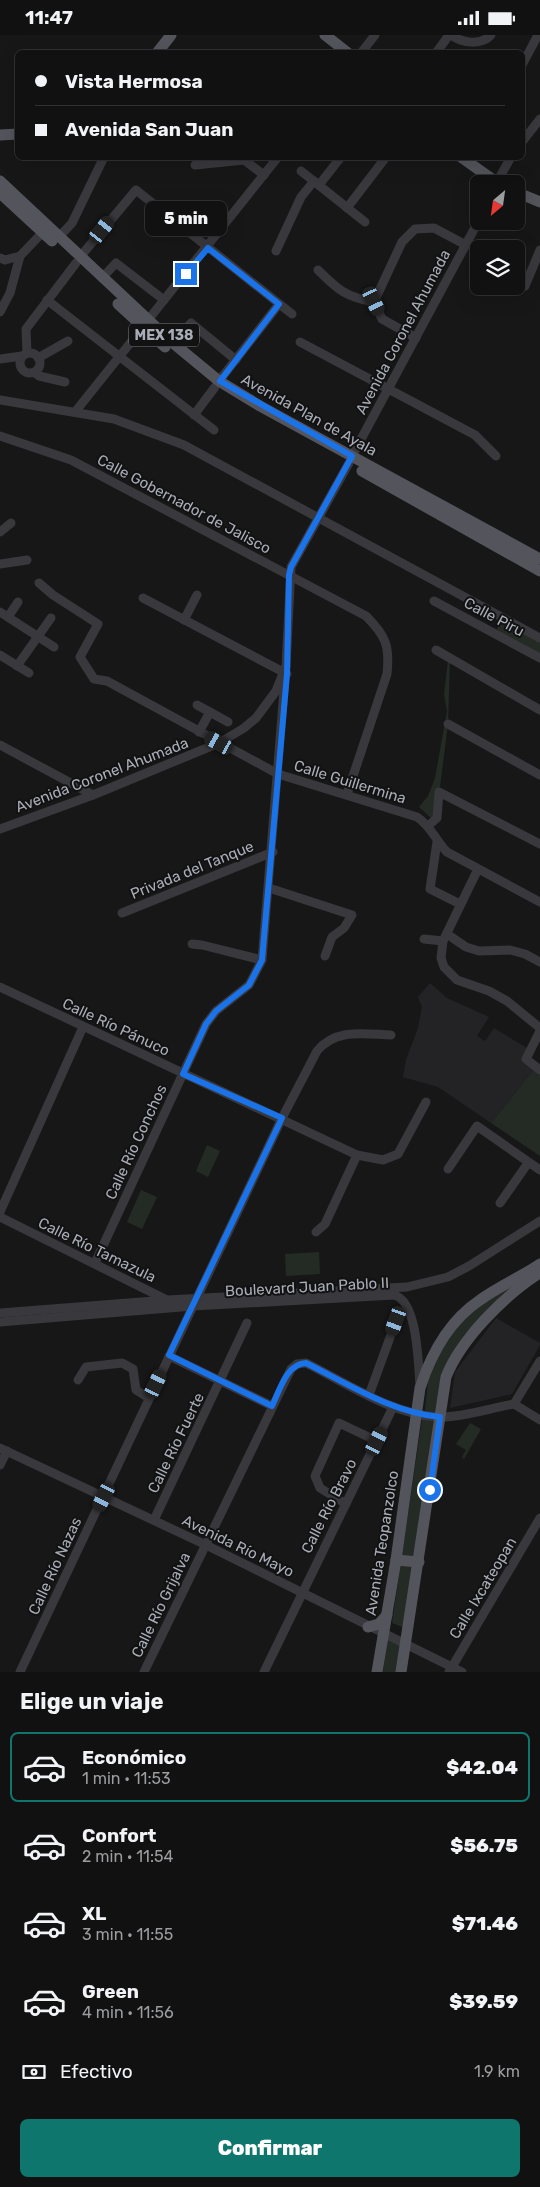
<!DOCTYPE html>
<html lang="es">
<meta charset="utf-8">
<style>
:root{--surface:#111112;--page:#1a1a1b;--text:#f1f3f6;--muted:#9c9d9f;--line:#303132;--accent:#0f766e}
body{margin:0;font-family:Rubik,sans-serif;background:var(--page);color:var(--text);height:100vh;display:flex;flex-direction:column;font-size:19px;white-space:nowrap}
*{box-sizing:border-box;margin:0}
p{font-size:16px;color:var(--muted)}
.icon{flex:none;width:28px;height:28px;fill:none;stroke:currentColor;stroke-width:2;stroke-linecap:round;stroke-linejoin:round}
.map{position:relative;height:1637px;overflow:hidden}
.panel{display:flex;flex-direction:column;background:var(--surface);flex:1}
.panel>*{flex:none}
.banner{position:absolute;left:15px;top:15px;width:510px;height:110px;border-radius:8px;box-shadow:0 5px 20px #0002,0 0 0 1px var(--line);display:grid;align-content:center;height:110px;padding:0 20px;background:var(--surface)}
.needle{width:32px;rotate:209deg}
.buttons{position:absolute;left:470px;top:140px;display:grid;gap:10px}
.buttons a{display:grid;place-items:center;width:55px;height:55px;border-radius:8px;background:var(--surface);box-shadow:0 5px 20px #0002,0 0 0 1px var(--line);font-size:25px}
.end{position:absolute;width:22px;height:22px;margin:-11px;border:6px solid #1a73e8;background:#fff;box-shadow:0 0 0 2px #fff}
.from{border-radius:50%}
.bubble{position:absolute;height:35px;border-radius:8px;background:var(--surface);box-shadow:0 5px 20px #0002,0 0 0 1px var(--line);font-size:16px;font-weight:800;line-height:35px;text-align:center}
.car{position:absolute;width:15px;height:30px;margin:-15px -8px;border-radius:6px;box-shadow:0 0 4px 1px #0007;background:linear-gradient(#222 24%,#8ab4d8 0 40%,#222 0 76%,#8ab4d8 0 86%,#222 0)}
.banner b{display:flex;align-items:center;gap:18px;height:48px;font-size:19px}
.banner b+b{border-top:1px solid var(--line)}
.banner i{width:12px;height:12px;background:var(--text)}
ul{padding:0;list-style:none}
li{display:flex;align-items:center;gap:15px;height:70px;margin:0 10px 8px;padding:0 10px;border:2px solid transparent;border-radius:8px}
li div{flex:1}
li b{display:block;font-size:19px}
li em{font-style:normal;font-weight:800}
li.current{border-color:var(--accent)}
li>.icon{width:45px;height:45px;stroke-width:1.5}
h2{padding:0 20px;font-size:22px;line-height:60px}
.pay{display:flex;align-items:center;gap:12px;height:55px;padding:0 20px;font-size:19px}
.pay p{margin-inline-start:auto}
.cta{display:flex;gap:10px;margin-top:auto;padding:10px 20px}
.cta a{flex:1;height:58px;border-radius:8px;background:var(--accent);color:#fff;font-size:20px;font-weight:800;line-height:58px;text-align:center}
.status{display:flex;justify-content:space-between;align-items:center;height:35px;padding:0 25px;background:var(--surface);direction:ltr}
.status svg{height:14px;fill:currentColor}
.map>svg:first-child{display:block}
.built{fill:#232325}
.green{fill:#232b24}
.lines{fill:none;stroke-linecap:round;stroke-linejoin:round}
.minor{stroke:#38383d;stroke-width:9}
.major{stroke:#54555c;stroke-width:11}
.route{stroke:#1a73e8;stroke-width:6}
.labels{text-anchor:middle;stroke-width:4;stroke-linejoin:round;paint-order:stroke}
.shield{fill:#121213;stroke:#7c7e86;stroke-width:1}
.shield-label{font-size:14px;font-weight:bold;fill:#a9adb7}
.street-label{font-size:15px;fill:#a9adb7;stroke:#121213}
</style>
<div class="status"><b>11:47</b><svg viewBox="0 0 49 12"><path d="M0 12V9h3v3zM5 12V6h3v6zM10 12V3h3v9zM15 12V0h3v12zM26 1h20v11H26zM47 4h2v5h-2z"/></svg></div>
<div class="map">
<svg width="540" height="1637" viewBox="0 0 540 1637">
<rect width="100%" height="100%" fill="#171718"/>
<g class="built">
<polygon points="430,948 447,963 489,982 477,1001 485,1006 494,993 527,1013 534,1034 491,1088 438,1052 403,1042 406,1025 418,993 422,972 418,962"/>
<polygon points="496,1283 540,1308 540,1310 512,1359 450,1373 455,1337"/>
</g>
<g class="green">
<polygon points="503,583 540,603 540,623 495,598"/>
<polygon points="450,624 448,689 436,783 431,783 419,772 428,761 435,743 447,676 444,659 448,625"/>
<polygon points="534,1034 540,1038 540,1121 491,1088"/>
<polygon points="207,1110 220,1116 208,1142 196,1136"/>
<polygon points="141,1155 157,1162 142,1194 127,1187"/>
<polygon points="319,1217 320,1239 286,1241 285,1219"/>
<polygon points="524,1241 464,1300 458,1309 451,1321 437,1377 427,1377 425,1375 428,1346 434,1326 452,1298 481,1266"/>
<polygon points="422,1384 438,1384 405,1593 392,1588"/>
<polygon points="470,1388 481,1394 464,1424 462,1422 466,1415 456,1409"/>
<polygon points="388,1604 402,1611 398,1637 383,1637"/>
</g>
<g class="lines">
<g class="minor">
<path d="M451 0C462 8 481 11 491 0"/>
<polyline points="361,18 375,0"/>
<polyline points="436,18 449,0"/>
<polyline points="522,30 538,0"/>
<polyline points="522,107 540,84"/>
<polyline points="195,130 244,125 264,140"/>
<polyline points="301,136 365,187"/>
<polyline points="496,149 511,122"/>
<polyline points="319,150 341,122"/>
<polyline points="347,173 386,122"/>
<polyline points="59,202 72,188 104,122"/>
<polyline points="276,216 301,162 314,146"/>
<polyline points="80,222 136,155 292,279"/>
<polyline points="0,223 5,225 20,221"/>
<path d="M318 235C338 255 346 262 374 267"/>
<polyline points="102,243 116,228 164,265"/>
<polyline points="525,251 540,215"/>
<polyline points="47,265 214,395"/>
<polyline points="374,267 402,207 415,194 434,193 466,210"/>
<polyline points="374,267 382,284 416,303"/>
<polyline points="0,277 10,258 20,221 43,197"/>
<polyline points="148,285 278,122"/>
<polyline points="300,307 475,400 496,421"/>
<polyline points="173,308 191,288 236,325"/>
<polyline points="27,318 26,294 76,228"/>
<circle cx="30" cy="328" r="10"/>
<polyline points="38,323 68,306"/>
<polyline points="0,324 22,321"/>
<polyline points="34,337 39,341 65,347"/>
<polyline points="219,346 279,269"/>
<polyline points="0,365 114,384 184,410 540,603"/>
<polyline points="75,377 143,292"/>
<polyline points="194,380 215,352"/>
<path d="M0 401 71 425 366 581C386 601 390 611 387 639L347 759"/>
<polyline points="352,421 479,185"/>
<polyline points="0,497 11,488"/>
<polyline points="0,529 27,525"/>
<path d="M39 548 53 560 98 589 80 622 94 644 107 646 278 739 417 782C431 791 436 806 447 817L540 867"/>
<polyline points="143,563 287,639"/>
<polyline points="434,566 540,623"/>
<polyline points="0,577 54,612"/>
<polyline points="8,582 18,567"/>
<polyline points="184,585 197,560"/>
<polyline points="436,615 540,675"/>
<polyline points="0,620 29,638"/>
<polyline points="17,631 51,583"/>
<polyline points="197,670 228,687"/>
<polyline points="448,689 540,740"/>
<polyline points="199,697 210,677"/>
<polyline points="0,710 93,760"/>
<polyline points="428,791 437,783 439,757 540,809"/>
<polyline points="0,794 93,760 219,708 244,693 256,683 276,656 286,631 291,532 349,428"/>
<polyline points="437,807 430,854 460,869"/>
<polyline points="478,834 443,906 441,923 444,932 457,945 489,956 507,966 540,993"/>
<polyline points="269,853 352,880 344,893 332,902 325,921"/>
<polyline points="122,878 273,817"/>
<polyline points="447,899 466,912 479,916 510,915 525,919 540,927"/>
<polyline points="424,904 443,906"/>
<polyline points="192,909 202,910 262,925"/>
<polyline points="0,952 357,1120 383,1125 398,1119 426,1067"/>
<polyline points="540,996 526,1024 540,1035"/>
<polyline points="448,1134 477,1091 540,1135"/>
<polyline points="500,1168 528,1128"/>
<polyline points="0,1177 83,992"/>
<polyline points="0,1182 165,1264"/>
<polyline points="316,1197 325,1189 357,1120"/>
<polyline points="95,1228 206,989 216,976 249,950 262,925 286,631"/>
<polyline points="0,1278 167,1265 407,1252 448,1242 469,1231 540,1186"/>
<path d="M0 1287 193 1271 394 1260C418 1266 418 1329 420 1350"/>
<polyline points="169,1321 272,1371"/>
<polyline points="78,1345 86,1332 122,1328 133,1334 136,1355 149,1363"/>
<polyline points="369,1360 396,1286"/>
<polyline points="514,1369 540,1326"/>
<polyline points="0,1413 206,1510 462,1637"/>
<polyline points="0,1430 7,1416"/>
<polyline points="346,1469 320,1453 315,1441 339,1388 377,1406"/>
<polyline points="154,1485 247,1288"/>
<path d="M20 1637 282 1083 317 1016C336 993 364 999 391 1000"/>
<path d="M144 1637 291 1334 297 1329 306 1328C346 1348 393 1380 438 1382 460 1383 491 1373 514 1369L540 1385"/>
<polyline points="264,1637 393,1372"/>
<polyline points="449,1637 540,1483"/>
</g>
<g class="major">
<polyline points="325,0 348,18"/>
<polyline points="157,18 171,0"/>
<polyline points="0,100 18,99"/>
<polyline points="461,122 499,149"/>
<polyline points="0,146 173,308 219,346 260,371 540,524"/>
<polyline points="516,157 540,167"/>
<polyline points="0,158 52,206"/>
<polyline points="118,269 165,312"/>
<polyline points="362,436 540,536"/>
<polyline points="396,1525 419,1527"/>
<polyline points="368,1592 379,1589 387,1580"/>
<path d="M377 1637 396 1525 420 1353C431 1319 450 1285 480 1265 499 1251 521 1242 540 1229"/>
<path d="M401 1637 446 1342C461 1304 504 1261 538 1239"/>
</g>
</g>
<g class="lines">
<path class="route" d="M186 239 208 213 279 269 220 346 352 421 291 532 289 540 287 639 262 925 249 950 216 976 206 989 183 1039 282 1083 169 1320 272 1371C280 1355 286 1329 306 1328 350 1350 391 1377 440 1382L430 1455"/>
</g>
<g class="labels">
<rect class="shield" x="129" y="288.5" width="70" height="23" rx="4"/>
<g class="shield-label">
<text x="164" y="305">MEX 138</text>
</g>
<g class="street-label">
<text transform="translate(403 297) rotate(-62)" y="5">Avenida Coronel Ahumada</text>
<text transform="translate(309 380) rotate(29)" y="5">Avenida Plan de Ayala</text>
<text transform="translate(184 469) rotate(28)" y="5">Calle Gobernador de Jalisco</text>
<text transform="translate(494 582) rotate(28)" y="5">Calle Piru</text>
<text transform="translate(102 740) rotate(-21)" y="5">Avenida Coronel Ahumada</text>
<text transform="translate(350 747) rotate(17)" y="5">Calle Guillermina</text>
<text transform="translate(192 835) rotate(-22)" y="5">Privada del Tanque</text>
<text transform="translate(116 992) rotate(25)" y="5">Calle Río Pánuco</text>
<text transform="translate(136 1107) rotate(-65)" y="5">Calle Río Conchos</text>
<text transform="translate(97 1215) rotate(26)" y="5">Calle Río Tamazula</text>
<text transform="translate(307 1252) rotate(-3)" y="5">Boulevard Juan Pablo II</text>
<text transform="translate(176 1408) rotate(-64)" y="5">Calle Río Fuerte</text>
<text transform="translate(329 1471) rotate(-63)" y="5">Calle Río Bravo</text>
<text transform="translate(382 1508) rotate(-81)" y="5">Avenida Teopanzolco</text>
<text transform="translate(238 1511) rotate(26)" y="5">Avenida Río Mayo</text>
<text transform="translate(55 1531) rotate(-65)" y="5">Calle Río Nazas</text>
<text transform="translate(483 1553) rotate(-59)" y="5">Calle Ixcateopan</text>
<text transform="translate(161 1570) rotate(-64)" y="5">Calle Río Grijalva</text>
</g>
</g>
</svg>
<div class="buttons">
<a><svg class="needle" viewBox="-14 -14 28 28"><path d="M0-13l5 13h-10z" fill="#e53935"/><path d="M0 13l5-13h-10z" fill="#9c9d9f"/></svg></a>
<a><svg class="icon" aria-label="layers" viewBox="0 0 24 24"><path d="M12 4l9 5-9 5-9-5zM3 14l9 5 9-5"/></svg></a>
</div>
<i class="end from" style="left:430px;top:1455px"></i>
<i class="end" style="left:186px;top:239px"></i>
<div class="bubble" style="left:145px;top:166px;width:82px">5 min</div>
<i class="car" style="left:102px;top:195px;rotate:39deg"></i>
<i class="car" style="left:374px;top:266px;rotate:155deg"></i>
<i class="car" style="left:219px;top:708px;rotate:299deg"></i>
<i class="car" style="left:396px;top:1286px;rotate:200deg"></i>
<i class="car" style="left:156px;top:1349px;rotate:25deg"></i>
<i class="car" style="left:377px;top:1406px;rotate:26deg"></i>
<i class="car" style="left:104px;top:1462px;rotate:206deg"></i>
<div class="banner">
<b><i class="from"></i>Vista Hermosa</b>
<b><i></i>Avenida San Juan</b>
</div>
</div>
<section class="panel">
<h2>Elige un viaje</h2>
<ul>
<li class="current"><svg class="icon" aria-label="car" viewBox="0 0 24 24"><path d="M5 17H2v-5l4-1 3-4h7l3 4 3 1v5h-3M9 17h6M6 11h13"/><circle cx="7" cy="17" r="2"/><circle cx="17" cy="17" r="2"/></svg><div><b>Económico</b><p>1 min · 11:53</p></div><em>$42.04</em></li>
<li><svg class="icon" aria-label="car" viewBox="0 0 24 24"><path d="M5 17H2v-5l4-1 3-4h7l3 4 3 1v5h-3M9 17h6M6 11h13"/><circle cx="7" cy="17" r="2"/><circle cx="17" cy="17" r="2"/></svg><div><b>Confort</b><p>2 min · 11:54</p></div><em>$56.75</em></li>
<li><svg class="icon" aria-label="car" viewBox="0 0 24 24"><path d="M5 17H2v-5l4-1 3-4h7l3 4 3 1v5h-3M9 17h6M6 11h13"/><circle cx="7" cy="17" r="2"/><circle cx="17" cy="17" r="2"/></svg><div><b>XL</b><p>3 min · 11:55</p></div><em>$71.46</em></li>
<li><svg class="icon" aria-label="car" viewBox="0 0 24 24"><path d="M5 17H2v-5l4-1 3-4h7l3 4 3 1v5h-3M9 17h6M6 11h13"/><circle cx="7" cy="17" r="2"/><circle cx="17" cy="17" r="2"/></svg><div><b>Green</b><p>4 min · 11:56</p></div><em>$39.59</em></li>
</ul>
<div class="pay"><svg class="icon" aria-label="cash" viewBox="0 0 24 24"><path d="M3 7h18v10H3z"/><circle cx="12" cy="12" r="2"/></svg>Efectivo<p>1.9 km</p></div>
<div class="cta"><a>Confirmar</a></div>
</section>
